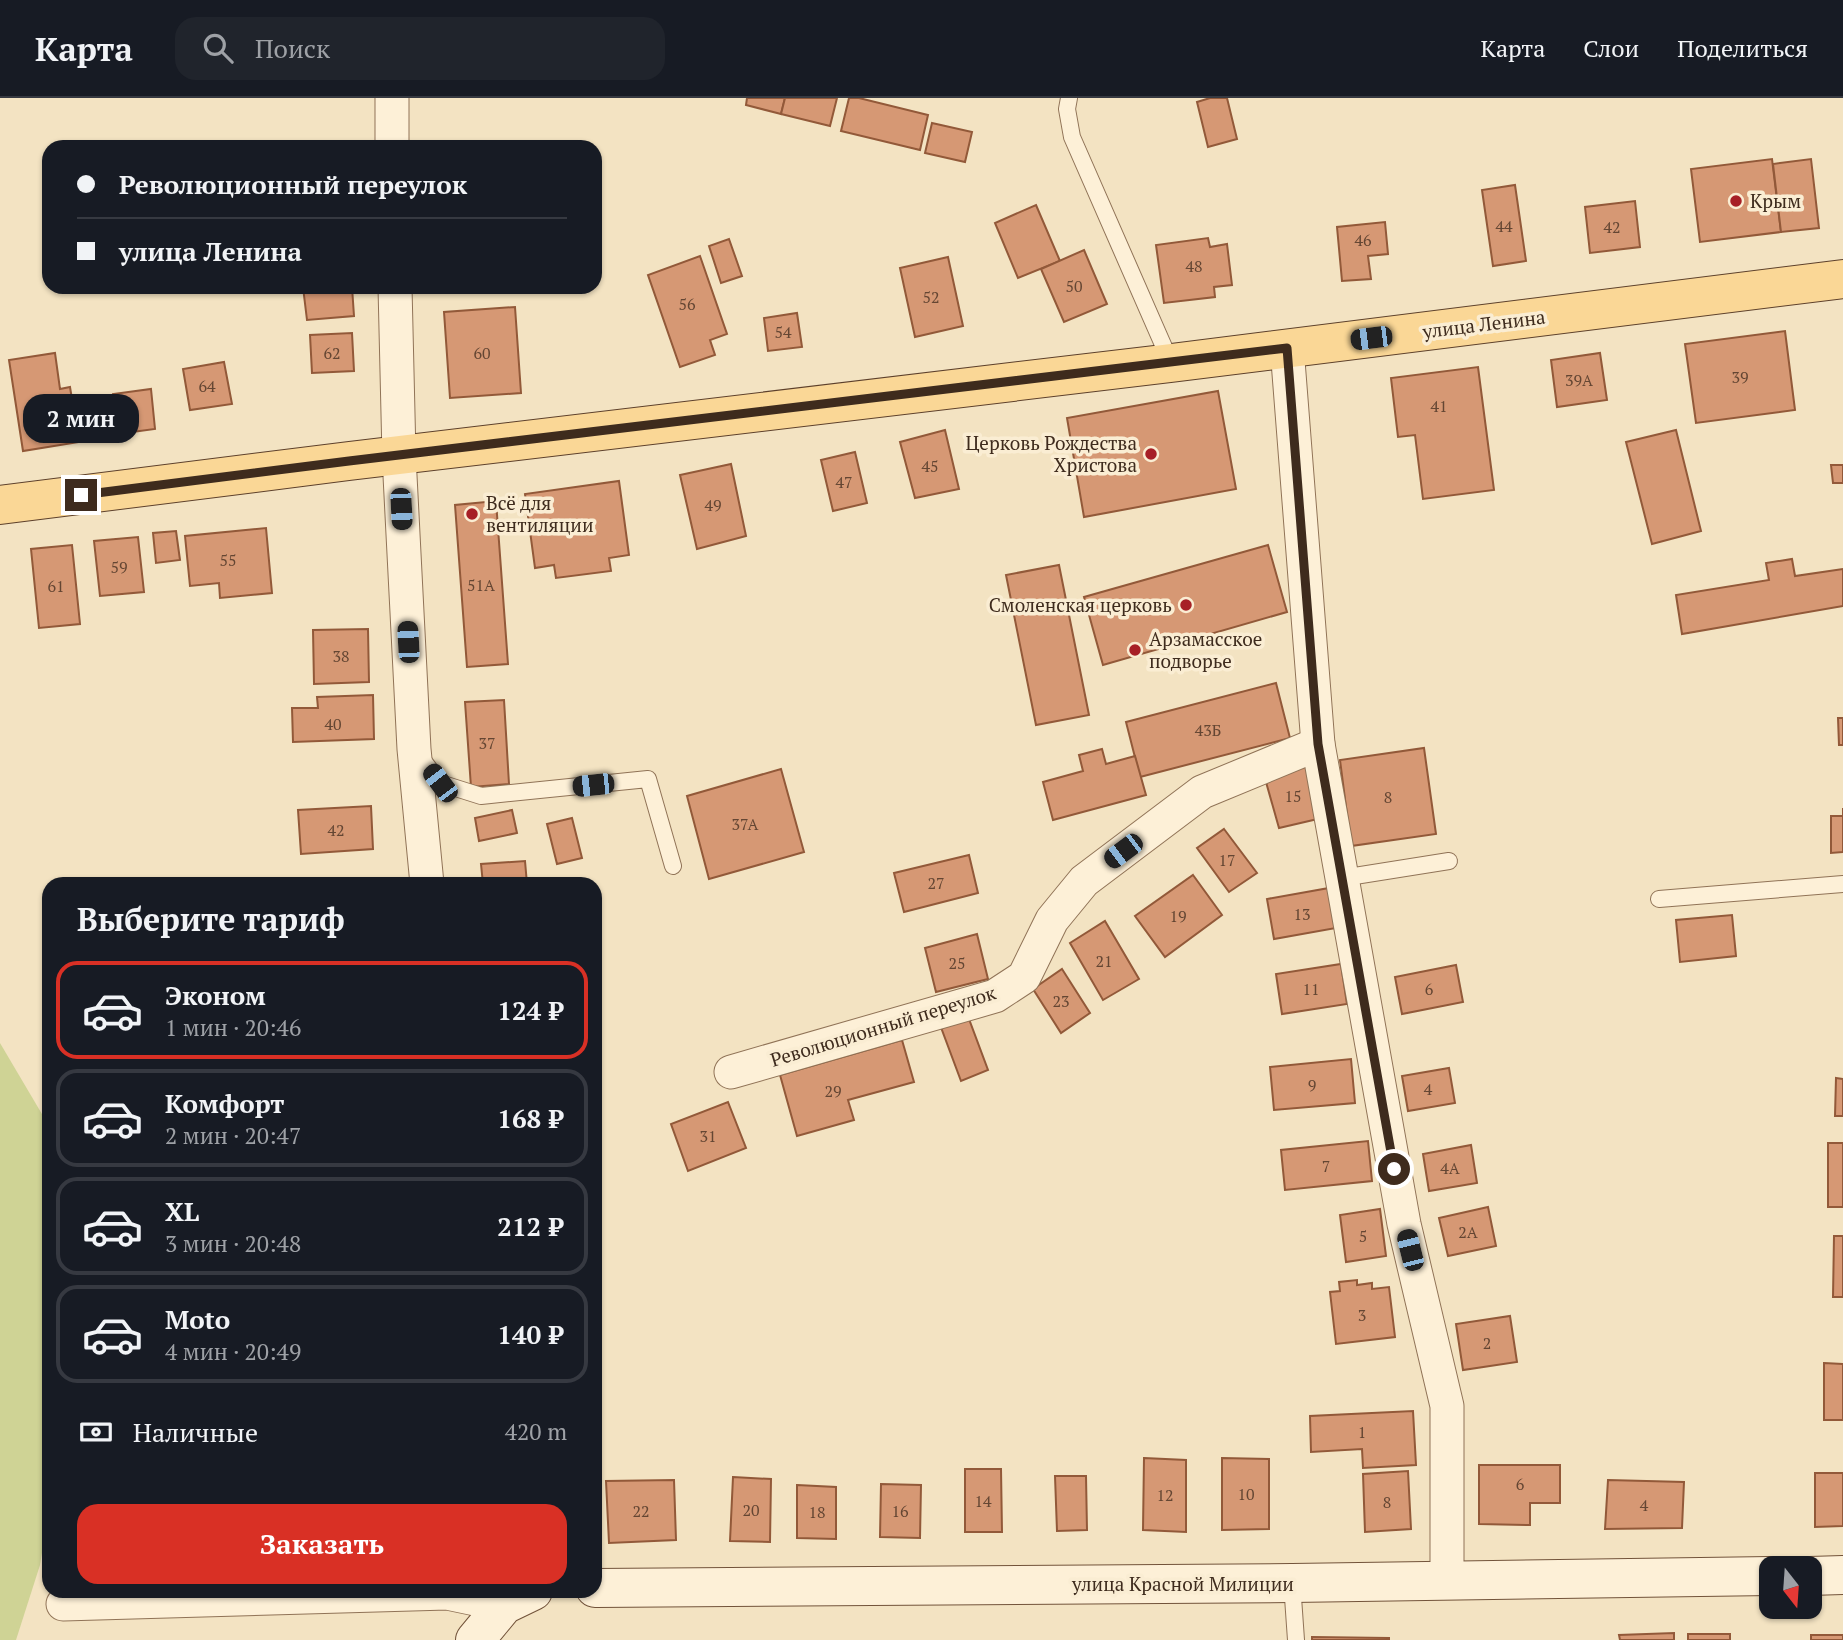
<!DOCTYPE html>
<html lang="ru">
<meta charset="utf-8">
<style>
:root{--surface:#171b24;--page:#20242c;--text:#f1f3f6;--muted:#9ea1a6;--line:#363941;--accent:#d93025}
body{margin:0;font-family:"PT Serif",serif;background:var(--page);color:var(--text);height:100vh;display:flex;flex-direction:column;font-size:26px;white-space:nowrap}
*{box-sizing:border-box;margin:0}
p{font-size:23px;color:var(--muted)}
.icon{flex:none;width:38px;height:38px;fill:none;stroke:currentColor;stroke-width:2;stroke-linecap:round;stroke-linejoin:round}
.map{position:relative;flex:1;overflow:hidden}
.drawer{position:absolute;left:42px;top:779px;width:560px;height:721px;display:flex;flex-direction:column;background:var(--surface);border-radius:21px;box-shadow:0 2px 5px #0004}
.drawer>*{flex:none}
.top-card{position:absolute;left:42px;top:42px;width:560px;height:154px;border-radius:21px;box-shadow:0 2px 5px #0004;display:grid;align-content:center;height:154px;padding:0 35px;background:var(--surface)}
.needle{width:46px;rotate:163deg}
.tools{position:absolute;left:1759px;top:1458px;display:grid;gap:14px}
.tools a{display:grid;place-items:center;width:63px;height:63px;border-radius:14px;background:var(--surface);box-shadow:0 2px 5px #0004;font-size:35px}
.end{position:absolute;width:32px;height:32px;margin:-16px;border:9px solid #3e2b1d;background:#fff;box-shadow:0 0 0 4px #fff}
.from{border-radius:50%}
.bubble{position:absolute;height:49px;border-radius:21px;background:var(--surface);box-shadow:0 2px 5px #0004;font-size:23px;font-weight:700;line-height:49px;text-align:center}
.car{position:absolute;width:21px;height:42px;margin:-21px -10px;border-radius:9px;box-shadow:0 0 5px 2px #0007;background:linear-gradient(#222 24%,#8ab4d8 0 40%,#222 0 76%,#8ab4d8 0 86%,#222 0)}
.top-card b{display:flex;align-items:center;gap:24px;height:66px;font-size:26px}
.top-card b+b{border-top:2px solid var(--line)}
.top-card i{width:18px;height:18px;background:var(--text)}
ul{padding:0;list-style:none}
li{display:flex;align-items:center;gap:21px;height:98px;margin:0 14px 10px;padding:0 21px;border:4px solid var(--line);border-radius:21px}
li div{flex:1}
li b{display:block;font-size:26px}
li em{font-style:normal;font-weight:700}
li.active{border-color:var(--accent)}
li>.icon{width:63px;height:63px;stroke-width:1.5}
h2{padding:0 35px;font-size:32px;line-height:84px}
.pay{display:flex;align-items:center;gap:18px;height:77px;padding:0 35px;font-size:26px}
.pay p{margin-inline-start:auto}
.cta{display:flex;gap:14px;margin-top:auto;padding:14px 35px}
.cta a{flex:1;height:80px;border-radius:21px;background:var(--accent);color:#fff;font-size:28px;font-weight:700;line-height:80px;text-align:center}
header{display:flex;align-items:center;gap:42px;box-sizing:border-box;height:98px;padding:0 35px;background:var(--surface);border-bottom:2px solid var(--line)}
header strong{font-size:33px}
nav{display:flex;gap:38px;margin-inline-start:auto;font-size:24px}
.search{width:490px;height:63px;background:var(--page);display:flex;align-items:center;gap:18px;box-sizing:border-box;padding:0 24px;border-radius:21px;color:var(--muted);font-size:26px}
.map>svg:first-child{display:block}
.green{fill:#cfd395}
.building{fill:#d69874;stroke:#925939;stroke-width:2}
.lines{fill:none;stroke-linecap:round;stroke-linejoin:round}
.lane-casing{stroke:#907357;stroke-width:18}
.street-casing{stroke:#907357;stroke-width:35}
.secondary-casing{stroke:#72533a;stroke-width:40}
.primary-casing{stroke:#5d402b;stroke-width:40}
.lane{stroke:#fdf0d7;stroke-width:16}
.street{stroke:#fdf0d7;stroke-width:33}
.secondary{stroke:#fdf0d7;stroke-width:38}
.primary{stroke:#fad796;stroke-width:38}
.route{stroke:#3e2b1d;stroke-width:9}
.poi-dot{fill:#a71f26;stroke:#faedd3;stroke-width:2.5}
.labels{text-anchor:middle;stroke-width:7;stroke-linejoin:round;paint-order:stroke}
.number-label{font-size:16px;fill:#644633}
.poi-label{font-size:19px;fill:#3e2b1d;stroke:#faedd3;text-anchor:start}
.street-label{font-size:19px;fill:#3e2b1d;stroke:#faedd3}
</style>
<header>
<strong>Карта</strong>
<div class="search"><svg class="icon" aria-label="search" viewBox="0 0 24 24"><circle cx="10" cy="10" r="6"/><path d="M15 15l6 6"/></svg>Поиск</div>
<nav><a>Карта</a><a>Слои</a><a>Поделиться</a></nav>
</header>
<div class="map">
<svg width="1843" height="1542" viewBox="0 0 1843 1542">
<rect width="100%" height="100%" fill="#f3e3c2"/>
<polygon class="green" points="0,945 49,1028 49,1413 40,1467 16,1542 0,1542"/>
<g class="building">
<polygon points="747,0 785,0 781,16 746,7"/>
<polygon points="785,0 837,0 830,28 781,16"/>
<polygon points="849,0 859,0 928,17 920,52 841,33"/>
<polygon points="1210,0 1227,0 1237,41 1208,49 1197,4"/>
<polygon points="932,25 972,34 965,64 925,55"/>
<polygon points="1772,61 1781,134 1700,144 1691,71"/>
<polygon points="1811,61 1819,130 1781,134 1773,66"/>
<polygon points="1515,87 1526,163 1493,168 1482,92"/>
<polygon points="1635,103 1640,149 1590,155 1585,109"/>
<polygon points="1036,107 1060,163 1018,180 995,125"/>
<polygon points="1385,124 1388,156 1368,158 1371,181 1342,183 1337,129"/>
<polygon points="1208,140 1210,149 1227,146 1232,187 1214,189 1215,199 1164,205 1156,147"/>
<polygon points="729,141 742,178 721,185 709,148"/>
<polygon points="1084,152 1107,206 1064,224 1041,171"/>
<polygon points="700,158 727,236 710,242 715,257 680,269 648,177"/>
<polygon points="948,159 963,228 915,239 900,170"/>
<polygon points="303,189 352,189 354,218 307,222"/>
<polygon points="515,209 521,295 450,300 444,214"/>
<polygon points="797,215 802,249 768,253 764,220"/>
<polygon points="1785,233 1795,312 1696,325 1685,246"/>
<polygon points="352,235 354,273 312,275 310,237"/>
<polygon points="55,255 60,291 70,289 79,344 23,353 9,262"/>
<polygon points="1600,255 1607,302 1557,309 1551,262"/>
<polygon points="224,264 232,306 190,312 183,271"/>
<polygon points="1478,269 1494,392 1423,401 1415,337 1398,339 1391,280"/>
<polygon points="151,291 155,331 117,336 113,296"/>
<polygon points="1218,293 1236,391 1084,419 1067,320"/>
<polygon points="945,332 959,391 915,400 900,344"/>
<polygon points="1676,332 1701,433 1652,446 1626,344"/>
<polygon points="855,354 867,405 833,413 821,362"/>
<polygon points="731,366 746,438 697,451 680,377"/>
<polygon points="1831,367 1843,367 1843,385 1833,385"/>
<polygon points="619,383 629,457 609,460 611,473 556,480 554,467 535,470 525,396"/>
<polygon points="496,403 508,566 467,569 455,407"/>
<polygon points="266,430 272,495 220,500 219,485 190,488 185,438"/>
<polygon points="176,433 180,462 156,465 153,435"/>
<polygon points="138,439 144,494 100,498 94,443"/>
<polygon points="72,447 80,526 39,530 31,451"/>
<polygon points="1268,447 1287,514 1103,567 1084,499"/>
<polygon points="1792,461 1795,478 1843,471 1843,508 1682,536 1676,497 1769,482 1766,465"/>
<polygon points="1059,467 1089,617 1036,627 1006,477"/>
<polygon points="368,531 369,584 314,586 313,532"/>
<polygon points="1276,585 1290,640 1140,679 1126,624"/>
<polygon points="373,597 374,641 293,644 292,610 318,610 317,599"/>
<polygon points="504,602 509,686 471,689 465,604"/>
<polygon points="1838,620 1843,620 1843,647 1839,647"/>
<polygon points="1424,650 1436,736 1351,748 1340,662"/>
<polygon points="1102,651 1106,666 1135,658 1146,697 1053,722 1043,684 1083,673 1079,657"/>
<polygon points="1307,666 1322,720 1279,730 1264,677"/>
<polygon points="781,671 804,754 709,781 687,698"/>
<polygon points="371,708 373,751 301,756 298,712"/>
<polygon points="1843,710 1843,754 1831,755 1831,718 1843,718"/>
<polygon points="512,712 517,735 479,743 475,720"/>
<polygon points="572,720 582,760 557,766 547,726"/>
<polygon points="1224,731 1257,775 1229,794 1197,750"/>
<polygon points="969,757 978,795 904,814 894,775"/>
<polygon points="525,763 527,786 483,786 481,766"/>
<polygon points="1193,777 1222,817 1165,859 1135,818"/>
<polygon points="1329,790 1336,830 1274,841 1267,801"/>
<polygon points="1732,817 1736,858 1680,864 1676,822"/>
<polygon points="1105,823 1139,881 1103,902 1070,845"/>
<polygon points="977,836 988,881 936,894 925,850"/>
<polygon points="1341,866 1347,906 1282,916 1276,876"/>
<polygon points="1456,867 1463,904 1402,916 1395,879"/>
<polygon points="1062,871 1090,915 1061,935 1033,891"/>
<polygon points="966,913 988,972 961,983 939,924"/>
<polygon points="902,942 914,984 848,1002 854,1022 797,1038 780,977"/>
<polygon points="1351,961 1355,1005 1274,1012 1270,969"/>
<polygon points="1449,970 1455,1005 1408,1013 1402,978"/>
<polygon points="1836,980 1843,981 1843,1018 1835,1018"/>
<polygon points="728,1004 746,1050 688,1073 671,1026"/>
<polygon points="1368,1043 1372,1083 1285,1092 1281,1052"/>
<rect x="1828" y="1045" width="15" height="64"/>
<polygon points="1471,1047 1477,1085 1429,1093 1423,1056"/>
<polygon points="1488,1109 1496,1148 1448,1158 1439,1120"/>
<polygon points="1380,1111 1386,1158 1346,1164 1340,1117"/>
<polygon points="1834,1138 1843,1138 1843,1199 1833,1199"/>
<polygon points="1357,1182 1357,1187 1372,1185 1372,1191 1389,1189 1395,1239 1336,1246 1330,1194 1340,1193 1339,1184"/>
<polygon points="1510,1218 1517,1264 1463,1272 1456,1226"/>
<polygon points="1824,1265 1843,1266 1843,1322 1824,1322"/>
<polygon points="1413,1313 1416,1367 1363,1370 1362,1351 1311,1354 1310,1318"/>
<polygon points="1144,1360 1186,1362 1186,1434 1143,1432"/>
<polygon points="1222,1360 1269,1361 1269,1431 1222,1432"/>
<polygon points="1479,1367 1560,1367 1560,1405 1530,1405 1530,1427 1479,1426"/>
<polygon points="965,1371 1001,1371 1002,1434 965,1434"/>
<polygon points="1408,1373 1411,1431 1365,1434 1363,1376"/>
<polygon points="1815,1375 1843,1375 1843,1428 1815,1429"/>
<polygon points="1055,1378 1086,1378 1087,1432 1057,1433"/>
<polygon points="733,1379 771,1381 770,1444 730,1443"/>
<polygon points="674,1382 676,1442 609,1445 606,1383"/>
<polygon points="1608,1382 1684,1384 1682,1430 1605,1431"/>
<polygon points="881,1386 921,1387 920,1440 880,1439"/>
<polygon points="797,1387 836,1389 836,1441 797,1440"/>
<polygon points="1674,1535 1674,1542 1620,1542 1619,1537"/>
<rect x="1688" y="1536" width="42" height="6"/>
<rect x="1811" y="1537" width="32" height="5"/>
<polygon points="1312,1539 1389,1540 1389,1542 1312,1542"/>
</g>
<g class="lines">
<g class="lane-casing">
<g id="lane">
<polyline points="1069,0 1067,11 1072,39 1171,265"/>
<polyline points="422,661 440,685 481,698 648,681 673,768"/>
<polyline points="1342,780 1449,763"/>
<polyline points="1659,801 1843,786"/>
<polyline points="1292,1485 1296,1542"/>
</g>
</g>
<g class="street-casing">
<g id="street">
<polyline points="392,0 392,49"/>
<polyline points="395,189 399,358 414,651 427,786"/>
<polyline points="1287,250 1318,646 1404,1126 1447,1308 1447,1483"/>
<polyline points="731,974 995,898 1024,879 1052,822 1084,783 1202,694 1318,646"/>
<polyline points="63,1506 447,1495 504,1507"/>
</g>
</g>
<g class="secondary-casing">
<g id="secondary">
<polyline points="1810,1478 1843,1477"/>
<polyline points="595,1490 1292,1485 1771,1478"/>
<polyline points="475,1542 504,1507 533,1493"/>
</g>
</g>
<g class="primary-casing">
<polyline id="primary" points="0,407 349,363 1171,265 1843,181"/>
</g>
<use href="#lane" class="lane"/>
<use href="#street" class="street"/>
<use href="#secondary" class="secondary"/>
<use href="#primary" class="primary"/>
</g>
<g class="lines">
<polyline class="route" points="81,397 349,363 1287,250 1318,646 1394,1071"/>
</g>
<g class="poi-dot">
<circle cx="1736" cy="103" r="7"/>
<circle cx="1151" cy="356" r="7"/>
<circle cx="472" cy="416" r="7"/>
<circle cx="1186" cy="507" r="7"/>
<circle cx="1135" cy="552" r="7"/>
</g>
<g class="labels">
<g class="number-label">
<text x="1504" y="134">44</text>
<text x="1612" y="135">42</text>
<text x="1363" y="148">46</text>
<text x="1194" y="174">48</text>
<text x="1074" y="194">50</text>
<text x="931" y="205">52</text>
<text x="687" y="212">56</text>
<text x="783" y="240">54</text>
<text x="332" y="261">62</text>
<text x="482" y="261">60</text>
<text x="1740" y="285">39</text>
<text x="1579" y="288">39А</text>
<text x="207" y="294">64</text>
<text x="1439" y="314">41</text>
<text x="930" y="374">45</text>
<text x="844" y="390">47</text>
<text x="713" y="413">49</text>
<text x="228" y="468">55</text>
<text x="119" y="475">59</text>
<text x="481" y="493">51А</text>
<text x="56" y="494">61</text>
<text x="341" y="564">38</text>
<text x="333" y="632">40</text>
<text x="1208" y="638">43Б</text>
<text x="487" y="651">37</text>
<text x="1293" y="704">15</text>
<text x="1388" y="705">8</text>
<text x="745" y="732">37А</text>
<text x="336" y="738">42</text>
<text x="1227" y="768">17</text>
<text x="936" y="791">27</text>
<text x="1302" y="822">13</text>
<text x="1178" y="824">19</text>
<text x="1104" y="869">21</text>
<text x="957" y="871">25</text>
<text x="1311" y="897">11</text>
<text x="1429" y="897">6</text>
<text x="1061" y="909">23</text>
<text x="1312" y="993">9</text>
<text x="1428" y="997">4</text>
<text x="833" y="999">29</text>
<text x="708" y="1044">31</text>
<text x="1326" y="1074">7</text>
<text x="1450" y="1076">4А</text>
<text x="1468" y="1140">2А</text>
<text x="1363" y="1144">5</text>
<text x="1362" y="1223">3</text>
<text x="1487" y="1251">2</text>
<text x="1362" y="1340">1</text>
<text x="1520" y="1392">6</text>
<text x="1246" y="1402">10</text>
<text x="1165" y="1403">12</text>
<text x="983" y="1409">14</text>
<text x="1387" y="1410">8</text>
<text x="1644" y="1413">4</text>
<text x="751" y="1418">20</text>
<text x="641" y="1419">22</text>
<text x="900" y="1419">16</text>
<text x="817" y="1420">18</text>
</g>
<g class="poi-label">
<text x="1750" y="110">Крым</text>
<text x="1137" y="352" text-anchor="end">Церковь Рождества<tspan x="1137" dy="22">Христова</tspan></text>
<text x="486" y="412">Всё для<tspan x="486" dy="22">вентиляции</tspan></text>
<text x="1172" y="514" text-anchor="end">Смоленская церковь</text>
<text x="1149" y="548">Арзамасское<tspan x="1149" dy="22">подворье</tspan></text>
</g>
<g class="street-label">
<text transform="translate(1484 226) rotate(-7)" y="7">улица Ленина</text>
<text transform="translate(883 928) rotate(-17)" y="7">Революционный переулок</text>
<text x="1183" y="1493">улица Красной Милиции</text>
</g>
</g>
</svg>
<div class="tools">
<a><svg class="needle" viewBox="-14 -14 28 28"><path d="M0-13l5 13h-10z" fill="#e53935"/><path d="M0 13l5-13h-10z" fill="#9ea1a6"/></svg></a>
</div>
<i class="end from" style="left:1394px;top:1071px"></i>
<i class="end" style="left:81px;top:397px"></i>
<div class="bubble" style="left:23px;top:296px;width:116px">2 мин</div>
<i class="car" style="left:1371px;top:240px;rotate:263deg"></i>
<i class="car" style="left:401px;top:411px;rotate:177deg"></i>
<i class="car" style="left:408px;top:544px;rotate:357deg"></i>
<i class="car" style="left:440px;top:685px;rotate:323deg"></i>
<i class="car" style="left:593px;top:687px;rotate:264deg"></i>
<i class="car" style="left:1123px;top:753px;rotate:233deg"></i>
<i class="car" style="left:1410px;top:1152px;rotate:346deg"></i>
<div class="top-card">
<b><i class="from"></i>Революционный переулок</b>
<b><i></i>улица Ленина</b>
</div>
<section class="drawer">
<h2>Выберите тариф</h2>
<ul>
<li class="active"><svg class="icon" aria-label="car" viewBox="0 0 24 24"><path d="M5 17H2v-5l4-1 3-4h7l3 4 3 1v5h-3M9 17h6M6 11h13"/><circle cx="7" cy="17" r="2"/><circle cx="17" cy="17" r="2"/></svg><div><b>Эконом</b><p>1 мин · 20:46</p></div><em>124 ₽</em></li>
<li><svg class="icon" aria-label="car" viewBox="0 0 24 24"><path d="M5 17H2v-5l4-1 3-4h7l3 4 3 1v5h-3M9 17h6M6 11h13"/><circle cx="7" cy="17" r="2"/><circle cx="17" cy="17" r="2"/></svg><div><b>Комфорт</b><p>2 мин · 20:47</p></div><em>168 ₽</em></li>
<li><svg class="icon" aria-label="car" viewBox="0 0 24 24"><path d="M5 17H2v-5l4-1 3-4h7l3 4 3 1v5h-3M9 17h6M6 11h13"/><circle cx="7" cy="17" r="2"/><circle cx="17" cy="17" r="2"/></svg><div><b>XL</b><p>3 мин · 20:48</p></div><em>212 ₽</em></li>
<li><svg class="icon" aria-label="car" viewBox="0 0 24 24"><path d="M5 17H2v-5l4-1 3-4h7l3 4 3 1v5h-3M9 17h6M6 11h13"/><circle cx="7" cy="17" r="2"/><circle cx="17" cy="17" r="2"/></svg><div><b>Moto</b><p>4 мин · 20:49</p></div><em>140 ₽</em></li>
</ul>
<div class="pay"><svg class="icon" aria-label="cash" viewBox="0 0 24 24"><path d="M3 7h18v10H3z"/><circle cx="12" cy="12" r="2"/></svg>Наличные<p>420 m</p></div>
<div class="cta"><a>Заказать</a></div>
</section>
</div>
